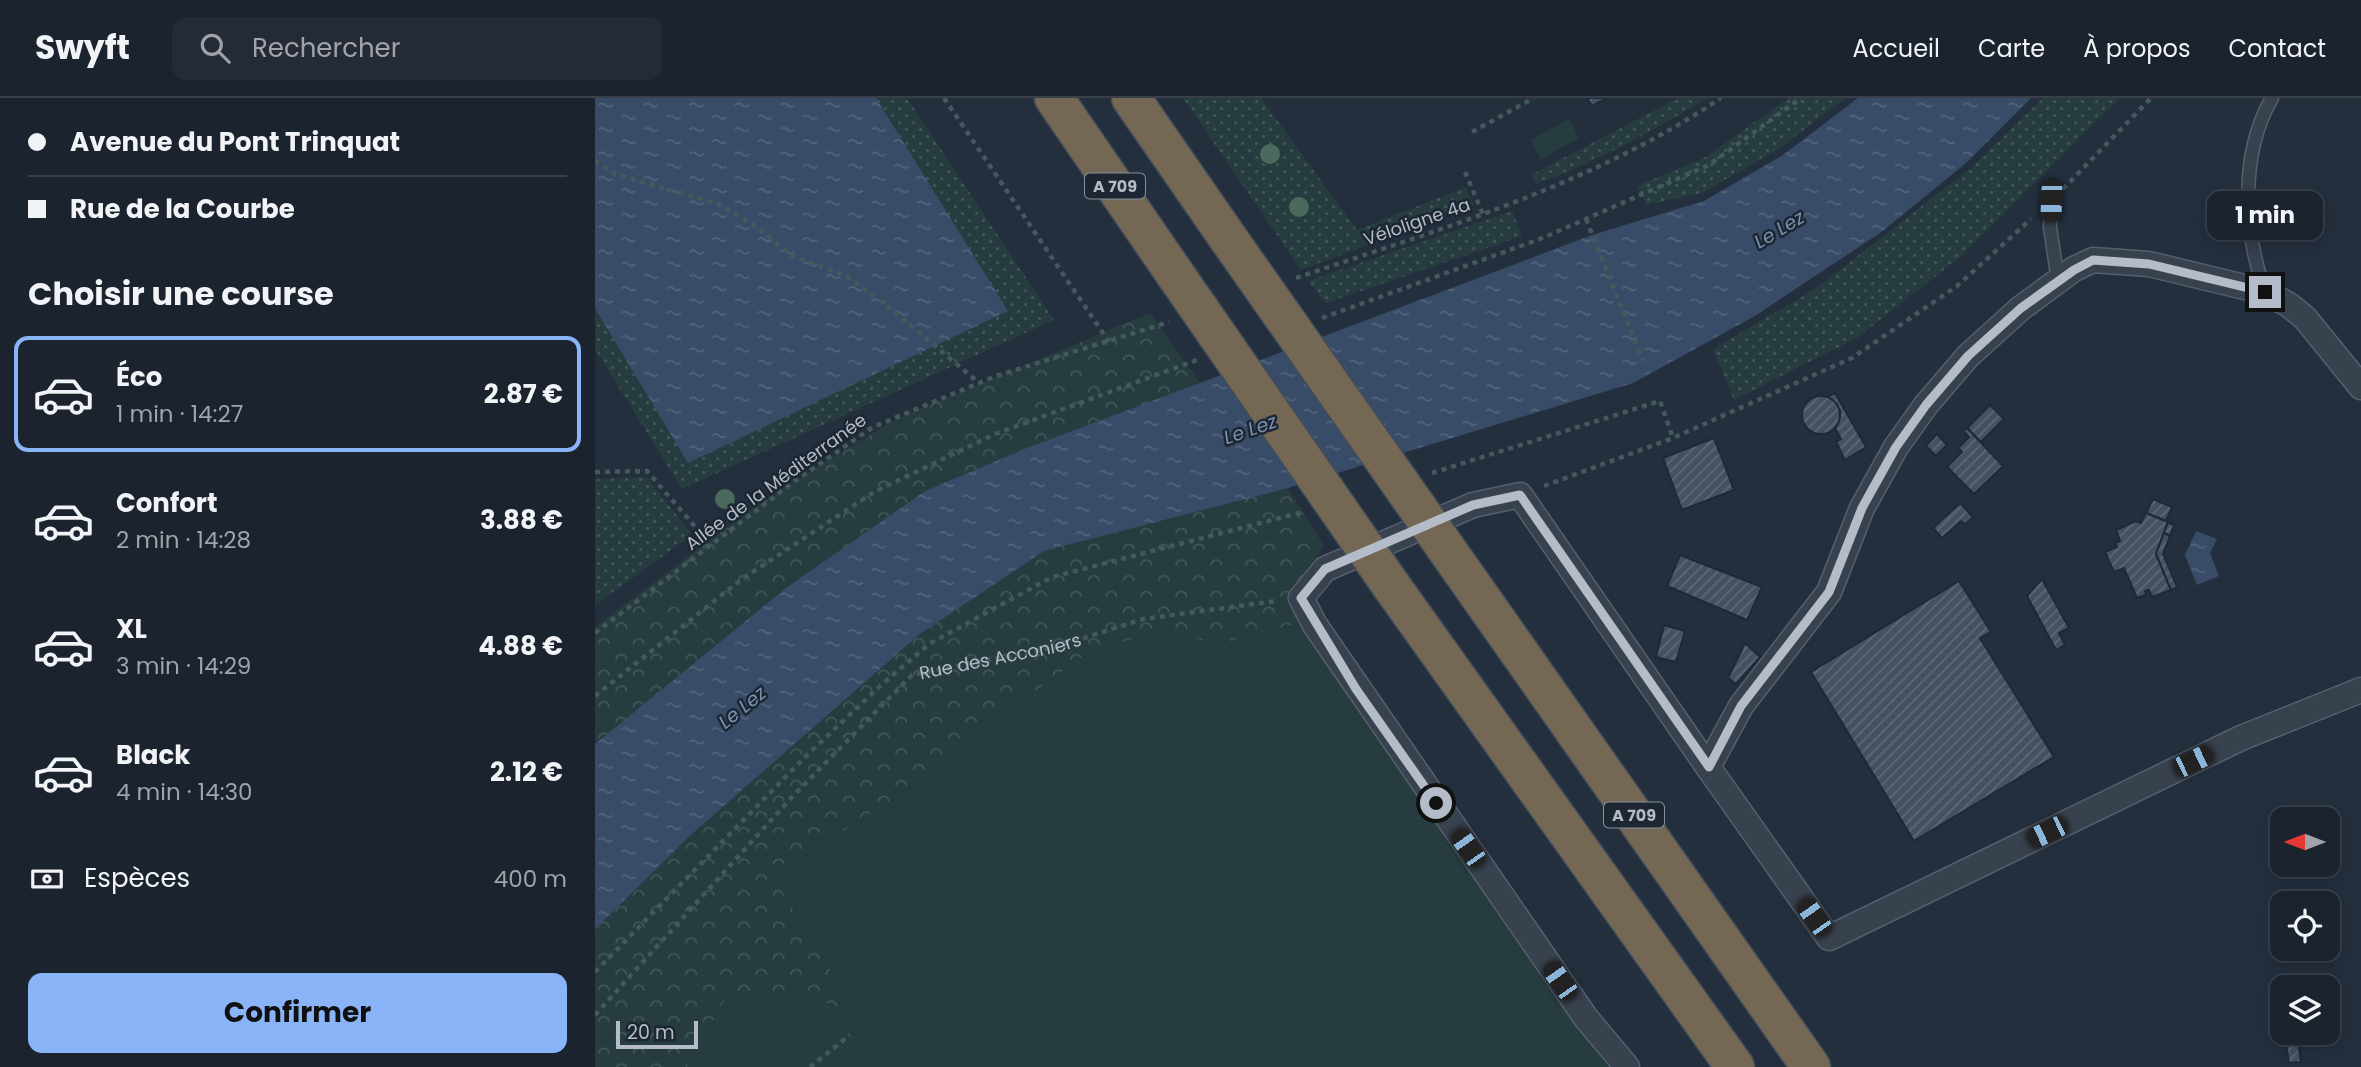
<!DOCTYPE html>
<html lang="fr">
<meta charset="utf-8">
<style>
:root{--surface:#1b232e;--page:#242b36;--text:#f1f3f6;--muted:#a0a4aa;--line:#39404a;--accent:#8ab4f8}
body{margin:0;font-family:Poppins,sans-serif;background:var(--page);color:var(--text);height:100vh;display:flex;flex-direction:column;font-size:26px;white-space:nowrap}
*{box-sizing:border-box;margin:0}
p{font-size:23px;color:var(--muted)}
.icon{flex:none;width:38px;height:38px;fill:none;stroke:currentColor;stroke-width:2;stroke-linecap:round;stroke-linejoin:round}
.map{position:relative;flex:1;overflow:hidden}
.side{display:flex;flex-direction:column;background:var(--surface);width:595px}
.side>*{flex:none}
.banner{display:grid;align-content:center;height:154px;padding:0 28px;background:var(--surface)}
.needle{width:46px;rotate:270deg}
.tools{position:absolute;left:1675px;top:709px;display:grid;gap:14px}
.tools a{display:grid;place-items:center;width:70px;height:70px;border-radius:14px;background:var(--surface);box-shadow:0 4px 18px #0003,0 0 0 2px var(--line);font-size:35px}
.scale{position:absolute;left:21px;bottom:18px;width:82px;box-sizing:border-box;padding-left:7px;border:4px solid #b4bcc9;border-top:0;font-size:19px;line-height:24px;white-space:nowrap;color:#b4bcc9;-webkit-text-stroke:5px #1d2633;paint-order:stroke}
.end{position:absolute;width:32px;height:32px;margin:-16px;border:9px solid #b4bcc9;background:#111;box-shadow:0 0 0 4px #111}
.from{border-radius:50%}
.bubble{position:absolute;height:49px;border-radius:14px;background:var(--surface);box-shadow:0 4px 18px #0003,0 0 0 2px var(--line);font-size:23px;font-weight:700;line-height:49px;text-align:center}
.car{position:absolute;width:21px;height:42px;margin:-21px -10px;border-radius:9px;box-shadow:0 0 5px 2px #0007;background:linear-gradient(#222 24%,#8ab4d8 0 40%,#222 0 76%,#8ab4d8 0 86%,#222 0)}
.banner b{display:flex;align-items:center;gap:24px;height:66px;font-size:26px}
.banner b+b{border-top:2px solid var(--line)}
.banner i{width:18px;height:18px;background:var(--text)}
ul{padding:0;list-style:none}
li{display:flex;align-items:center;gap:21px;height:116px;margin:0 14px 10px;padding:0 14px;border:4px solid transparent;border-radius:14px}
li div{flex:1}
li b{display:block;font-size:26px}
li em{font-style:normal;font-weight:700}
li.current{border-color:var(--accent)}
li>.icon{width:63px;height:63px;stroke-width:1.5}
h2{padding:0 28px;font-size:32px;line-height:84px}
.pay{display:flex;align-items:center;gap:18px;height:77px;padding:0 28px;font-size:26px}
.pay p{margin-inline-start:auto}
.button{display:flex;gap:14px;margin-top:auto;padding:14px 28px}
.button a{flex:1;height:80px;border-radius:14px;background:var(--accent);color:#111;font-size:28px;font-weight:700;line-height:80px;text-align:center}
header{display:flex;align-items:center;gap:42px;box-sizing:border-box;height:98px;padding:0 35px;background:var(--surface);border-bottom:2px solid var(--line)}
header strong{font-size:33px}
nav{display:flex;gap:38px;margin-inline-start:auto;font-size:24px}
.search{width:490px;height:63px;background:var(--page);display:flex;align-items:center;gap:18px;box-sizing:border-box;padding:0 24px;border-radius:14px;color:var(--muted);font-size:26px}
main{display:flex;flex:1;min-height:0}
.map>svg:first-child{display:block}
.grass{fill:url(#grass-dots)}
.forest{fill:url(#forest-crowns)}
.green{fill:#263c3f}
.water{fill:url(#water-ripples)}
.building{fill:url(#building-hatch);stroke:#1f2835;stroke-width:2}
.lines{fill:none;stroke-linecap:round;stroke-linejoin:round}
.service-casing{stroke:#565f6c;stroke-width:15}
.minor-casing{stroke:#565f6c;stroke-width:27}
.motorway-casing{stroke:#434c59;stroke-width:41}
.path{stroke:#44595c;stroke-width:4.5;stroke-dasharray:5 5;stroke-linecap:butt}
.service{stroke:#38414e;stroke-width:12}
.minor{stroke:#38414e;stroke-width:24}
.motorway{stroke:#746855;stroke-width:38}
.motorway-bridge-casing{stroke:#434c59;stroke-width:41;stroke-linecap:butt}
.motorway-bridge{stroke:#746855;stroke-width:38}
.tree{fill:#4b6a5d}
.route{stroke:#b4bcc9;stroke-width:9}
.labels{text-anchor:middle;stroke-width:5;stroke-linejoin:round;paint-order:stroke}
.shield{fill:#1d2633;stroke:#878f9c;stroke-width:2}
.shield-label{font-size:16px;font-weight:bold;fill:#b4bcc9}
.street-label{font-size:18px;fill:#b4bcc9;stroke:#1d2633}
.water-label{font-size:19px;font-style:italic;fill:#7c92b1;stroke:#1d2633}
</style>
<header>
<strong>Swyft</strong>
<div class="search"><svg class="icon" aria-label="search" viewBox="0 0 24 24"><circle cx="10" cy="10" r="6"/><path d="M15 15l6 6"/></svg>Rechercher</div>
<nav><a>Accueil</a><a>Carte</a><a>À propos</a><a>Contact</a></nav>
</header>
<main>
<section class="side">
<div class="banner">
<b><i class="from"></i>Avenue du Pont Trinquat</b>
<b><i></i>Rue de la Courbe</b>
</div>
<h2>Choisir une course</h2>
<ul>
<li class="current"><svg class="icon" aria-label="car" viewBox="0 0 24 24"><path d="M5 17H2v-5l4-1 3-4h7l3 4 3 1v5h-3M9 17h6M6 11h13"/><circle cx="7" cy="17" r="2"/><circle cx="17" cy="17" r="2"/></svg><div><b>Éco</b><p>1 min · 14:27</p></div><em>2.87 €</em></li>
<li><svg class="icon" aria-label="car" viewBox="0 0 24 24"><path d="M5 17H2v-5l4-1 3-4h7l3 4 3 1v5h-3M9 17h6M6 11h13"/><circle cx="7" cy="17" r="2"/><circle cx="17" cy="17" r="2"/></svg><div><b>Confort</b><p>2 min · 14:28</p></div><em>3.88 €</em></li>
<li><svg class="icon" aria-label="car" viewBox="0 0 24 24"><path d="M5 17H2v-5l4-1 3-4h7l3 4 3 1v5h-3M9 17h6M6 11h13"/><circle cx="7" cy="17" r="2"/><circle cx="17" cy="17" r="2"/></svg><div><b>XL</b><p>3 min · 14:29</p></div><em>4.88 €</em></li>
<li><svg class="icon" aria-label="car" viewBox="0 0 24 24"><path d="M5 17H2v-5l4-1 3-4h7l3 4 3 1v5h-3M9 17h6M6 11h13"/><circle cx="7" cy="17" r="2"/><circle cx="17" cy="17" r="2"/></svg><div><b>Black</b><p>4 min · 14:30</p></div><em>2.12 €</em></li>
</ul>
<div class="pay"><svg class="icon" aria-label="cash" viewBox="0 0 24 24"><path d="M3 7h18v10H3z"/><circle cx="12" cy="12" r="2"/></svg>Espèces<p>400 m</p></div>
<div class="button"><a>Confirmer</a></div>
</section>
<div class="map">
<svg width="1766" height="969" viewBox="0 0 1766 969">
<defs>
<pattern id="grass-dots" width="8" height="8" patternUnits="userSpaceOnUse" patternTransform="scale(1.75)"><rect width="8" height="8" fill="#263c3f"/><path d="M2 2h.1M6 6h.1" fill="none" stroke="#435659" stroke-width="1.8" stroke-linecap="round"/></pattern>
<pattern id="forest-crowns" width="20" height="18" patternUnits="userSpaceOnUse" patternTransform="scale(1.75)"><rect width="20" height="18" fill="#263c3f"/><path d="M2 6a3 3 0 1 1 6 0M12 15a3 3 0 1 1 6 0" fill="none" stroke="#435659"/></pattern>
<pattern id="water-ripples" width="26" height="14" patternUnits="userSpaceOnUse" patternTransform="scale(1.75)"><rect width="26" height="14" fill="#394c67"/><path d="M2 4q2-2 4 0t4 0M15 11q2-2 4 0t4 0" fill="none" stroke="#53647b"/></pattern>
<pattern id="building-hatch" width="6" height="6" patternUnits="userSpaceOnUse" patternTransform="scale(1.75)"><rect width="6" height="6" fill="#455162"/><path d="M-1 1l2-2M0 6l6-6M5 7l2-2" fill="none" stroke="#5d6877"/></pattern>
</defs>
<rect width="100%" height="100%" fill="#242f3e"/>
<g class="grass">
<polygon points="0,0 312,0 459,222 87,391 0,251"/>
<polygon points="588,0 666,0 762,132 871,89 879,107 706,172"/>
<path d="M1083 0H1112C1058 34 1001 63 941 86L936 77Z"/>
<polygon points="1194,0 1250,0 1185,50 1107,95 1052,107 1042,88 1109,60"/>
<polygon points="1448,0 1525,0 1364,160 1262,240 1139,302 1118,251 1220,191 1377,69"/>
<polygon points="917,113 927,138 731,205 713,183"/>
<polygon points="52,379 97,437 0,507 0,381"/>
</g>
<g class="forest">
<polygon points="555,215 606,286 432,350 330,393 191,490 0,646 0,529 161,407 301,321"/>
<polygon points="693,390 729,448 702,493 709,524 623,546 562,532 486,560 411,615 376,626 345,672 178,778 268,925 134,896 92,969 0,969 0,831 98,735 325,536 449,453"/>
</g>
<g class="green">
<polygon points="974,21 984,40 946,61 936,42"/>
<polygon points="709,524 899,809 1013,969 92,969 133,896 208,892 267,924 178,778 345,672 376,626 411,615 486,560 562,532 623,546"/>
</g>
<g class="water">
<polygon points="0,0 281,0 413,213 93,365 0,210"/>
<polygon points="1263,0 1436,0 1370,66 1285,135 1158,219 1038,285 693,390 449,453 325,536 98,735 0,831 0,646 191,490 330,393 432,350 997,137 1109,103 1188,57"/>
<polygon points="1601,433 1622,441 1615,455 1624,478 1602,487 1590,457"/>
</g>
<g class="building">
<polygon points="992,0 1011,0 997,8"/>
<polygon points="1240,295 1271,349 1250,362 1241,344 1246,341 1240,330 1245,319 1245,313 1232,299"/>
<circle cx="1226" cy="317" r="19"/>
<polygon points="1395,307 1409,321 1386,344 1372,330"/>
<polygon points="1372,330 1408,368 1379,396 1352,369 1367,354 1363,350 1374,339 1368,333"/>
<polygon points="1342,336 1352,347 1341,358 1331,348"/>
<polygon points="1119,340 1139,392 1087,412 1068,360"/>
<polygon points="1558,401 1577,409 1571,423 1551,415"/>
<polygon points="1365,405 1378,419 1370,426 1366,423 1347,440 1338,430"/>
<polygon points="1551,415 1573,424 1561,456 1576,492 1557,499 1554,492 1550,493 1551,497 1542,500 1529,470 1519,474 1510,454 1522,449 1520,445 1525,443 1521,432 1541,423 1546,425"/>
<polygon points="1573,424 1579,427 1575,438 1569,435"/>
<polygon points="1569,435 1575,438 1568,456 1582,489 1576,492 1561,456"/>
<polygon points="1085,457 1167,489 1152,522 1072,488"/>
<polygon points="1447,481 1474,530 1464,535 1470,547 1461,552 1432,498"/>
<polygon points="1364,483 1396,534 1385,540 1459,659 1319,743 1216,574"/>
<polygon points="1069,527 1090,533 1081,564 1061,559"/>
<polygon points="1150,545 1165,559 1141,586 1133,580"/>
<polygon points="1702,934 1706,964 1694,965 1689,936"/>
</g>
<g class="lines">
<g class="service-casing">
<g id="service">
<polyline points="1456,103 1455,129 1463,183"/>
<path d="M1670 194C1649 134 1644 57 1677 0"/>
</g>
</g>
<g class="minor-casing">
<g id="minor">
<polyline points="1113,669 1234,840 1646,640 1766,592"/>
<polyline points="1032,969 991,920 720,527 706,500 730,471 878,407 925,397 1113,669 1146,608 1234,494 1267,410 1301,349 1331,307 1373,258 1426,210 1479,171 1498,162 1554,166 1670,194 1694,207 1710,220 1766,289"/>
</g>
</g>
<g class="motorway-casing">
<g id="motorway">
<polyline points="459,0 580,176"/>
<polyline points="536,0 633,140"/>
<polyline points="862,466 1216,969"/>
<polyline points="795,486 1140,969"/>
</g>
</g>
<g class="path">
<polyline points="349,0 514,244"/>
<polyline points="877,34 939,0"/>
<polyline points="0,63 20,76 123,106 162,129 197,158 252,178 300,214 384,285"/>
<polyline points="870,74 888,116"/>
<polyline points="1468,91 1556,0"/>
<polyline points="991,121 1048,263"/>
<path d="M701 180C848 130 997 87 1126 0"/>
<polyline points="727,220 945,141 1114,67 1206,0"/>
<polyline points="0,374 52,373 116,447"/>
<polyline points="837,375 1065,303 1078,340"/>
<polyline points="949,388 1078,340 1257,260 1362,188 1436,121"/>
<polyline points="0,535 200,383 278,329 401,278 574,224"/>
<polyline points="0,598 147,481 279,394 400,336 602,262"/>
<polyline points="0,874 210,659 284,589 334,546 457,479 708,414"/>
<path id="s1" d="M0 917 197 699 317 577 464 548 548 521 681 503"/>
<polyline points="215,969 255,937"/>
</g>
<use href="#service" class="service"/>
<use href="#minor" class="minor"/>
<use href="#motorway" class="motorway"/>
<g class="motorway-bridge-casing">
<g id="motorway-bridge">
<polyline points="633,140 862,466"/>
<polyline points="580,176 795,486"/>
</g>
</g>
<use href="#motorway-bridge" class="motorway-bridge"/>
</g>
<g class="tree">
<circle cx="675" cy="56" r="10"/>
<circle cx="704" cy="109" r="10"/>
<circle cx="130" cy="401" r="10"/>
</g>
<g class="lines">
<polyline class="route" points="841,705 761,591 706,500 730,471 878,407 925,397 1114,669 1146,608 1234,494 1267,410 1301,349 1331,307 1373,258 1426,210 1479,172 1498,162 1554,166 1670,194"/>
</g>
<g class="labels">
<g class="shield">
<rect x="490" y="75.5" width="60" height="25" rx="5"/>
<rect x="1009" y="704.5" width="60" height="25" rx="5"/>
</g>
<g class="shield-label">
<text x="520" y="94">A 709</text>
<text x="1039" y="723">A 709</text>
</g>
<g class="street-label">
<text transform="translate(822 124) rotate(-19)" y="6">Véloligne 4a</text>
<text transform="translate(181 384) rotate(-36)" y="6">Allée de la Méditerranée</text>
<text dy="6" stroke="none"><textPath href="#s1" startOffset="555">Rue des Acconiers</textPath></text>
</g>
<g class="water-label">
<text transform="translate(1184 131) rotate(-31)" y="7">Le Lez</text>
<text transform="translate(655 331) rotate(-19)" y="7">Le Lez</text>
<text transform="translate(147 609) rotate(-39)" y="7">Le Lez</text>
</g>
</g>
</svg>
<div class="tools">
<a><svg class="needle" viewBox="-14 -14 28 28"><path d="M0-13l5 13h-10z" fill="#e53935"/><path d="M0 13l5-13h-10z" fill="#a0a4aa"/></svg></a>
<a><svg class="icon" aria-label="locate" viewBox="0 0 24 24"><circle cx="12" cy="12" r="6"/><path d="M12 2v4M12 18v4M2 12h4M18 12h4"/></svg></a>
<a><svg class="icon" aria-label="layers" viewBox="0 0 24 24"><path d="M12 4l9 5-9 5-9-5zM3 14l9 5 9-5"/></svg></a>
</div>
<div class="scale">20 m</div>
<i class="end from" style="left:841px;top:705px"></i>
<i class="end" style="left:1670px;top:194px"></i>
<div class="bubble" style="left:1612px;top:93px;width:116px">1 min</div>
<i class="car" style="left:1456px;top:103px;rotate:182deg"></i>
<i class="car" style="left:1598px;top:663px;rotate:64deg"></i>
<i class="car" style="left:1452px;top:734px;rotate:244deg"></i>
<i class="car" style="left:873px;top:750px;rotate:325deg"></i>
<i class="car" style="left:1219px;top:819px;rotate:325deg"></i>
<i class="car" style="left:965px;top:883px;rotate:325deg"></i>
</div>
</main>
